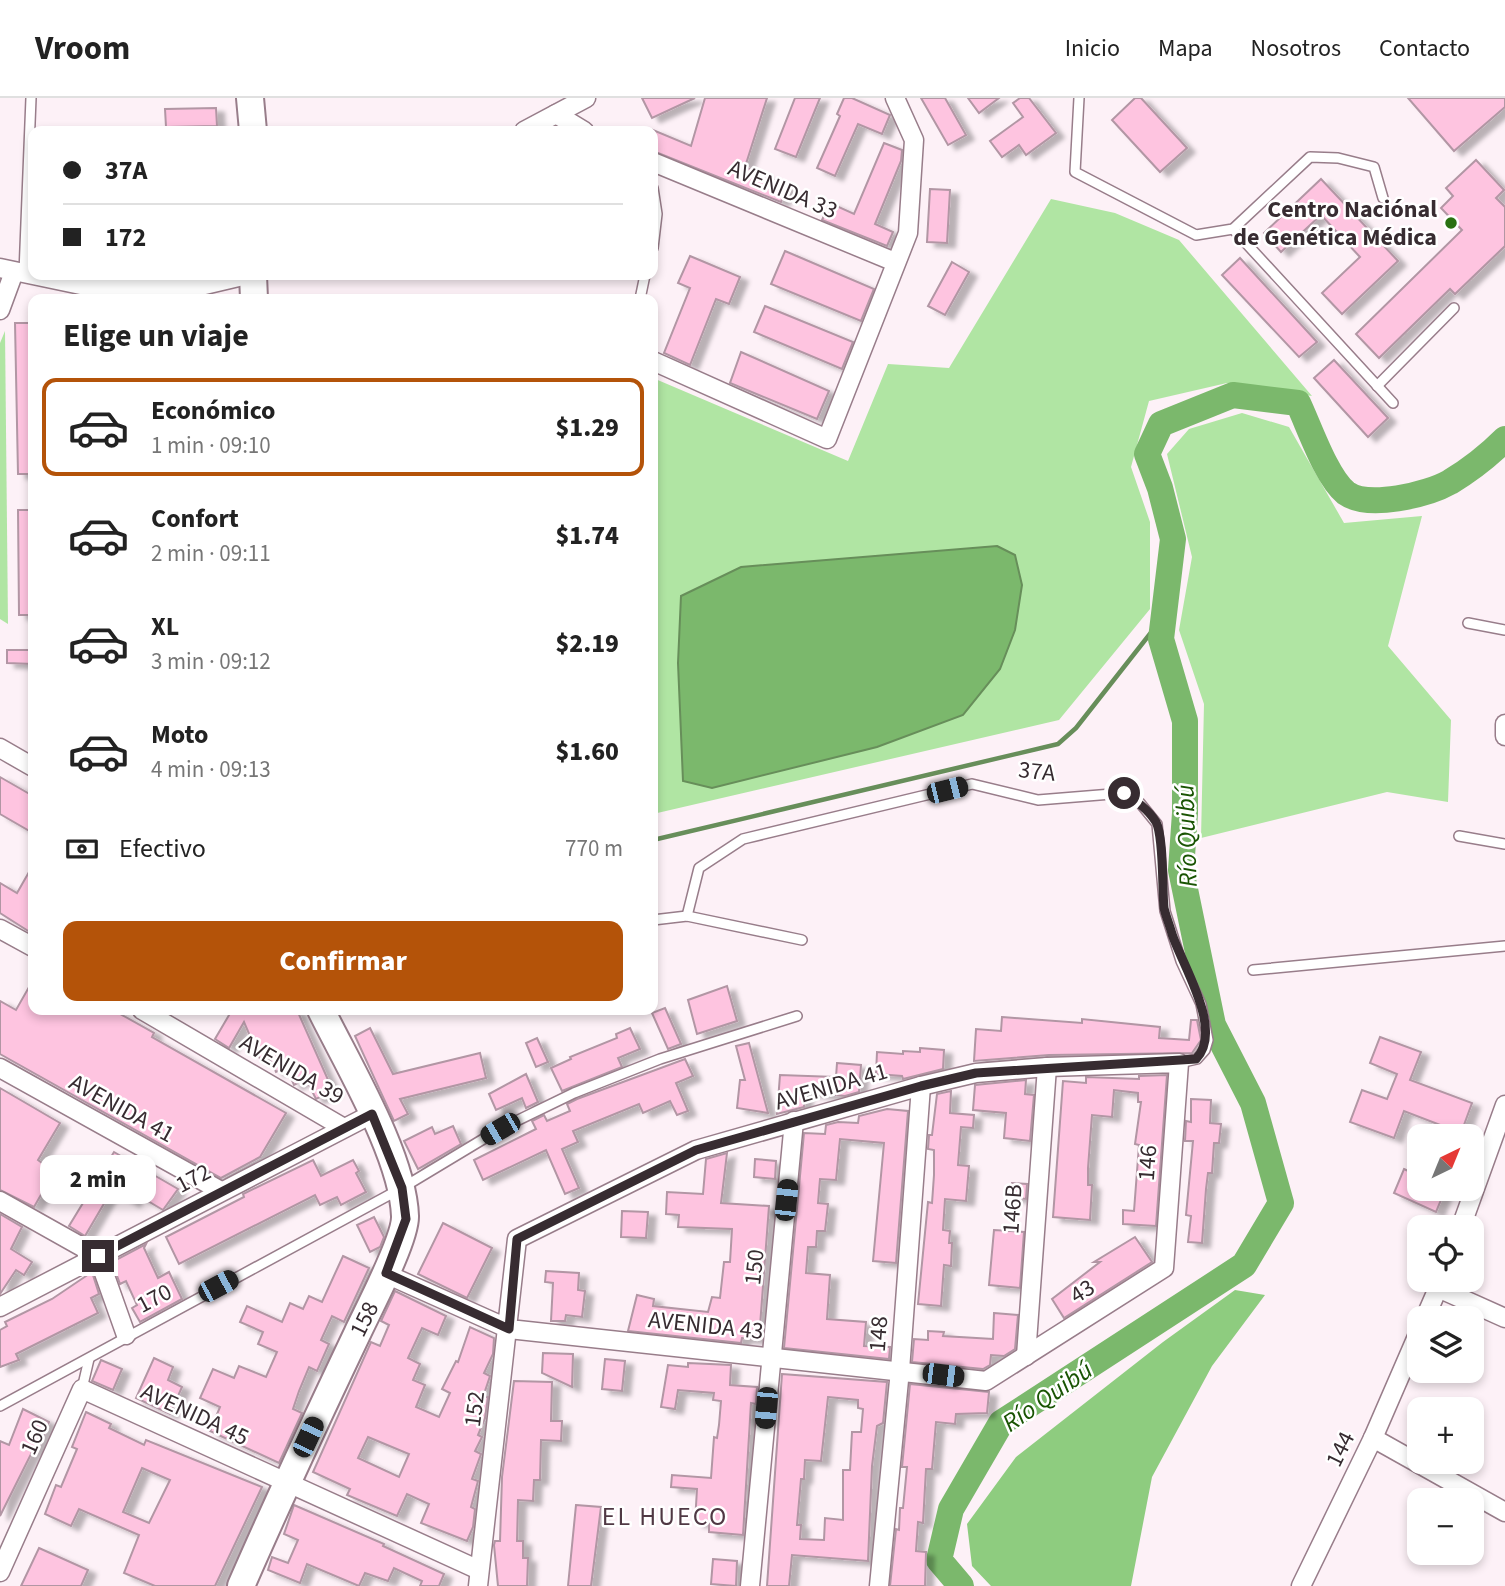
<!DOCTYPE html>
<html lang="es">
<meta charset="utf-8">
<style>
:root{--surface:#fff;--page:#f2f2f2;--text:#222;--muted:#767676;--line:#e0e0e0;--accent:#b45309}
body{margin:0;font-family:"Source Sans 3",sans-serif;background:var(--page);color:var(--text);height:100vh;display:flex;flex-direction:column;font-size:26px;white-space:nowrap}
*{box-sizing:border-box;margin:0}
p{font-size:23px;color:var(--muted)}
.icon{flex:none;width:38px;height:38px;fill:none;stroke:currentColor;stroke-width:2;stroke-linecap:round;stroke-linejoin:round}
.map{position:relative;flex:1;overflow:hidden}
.side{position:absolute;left:28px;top:196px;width:630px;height:721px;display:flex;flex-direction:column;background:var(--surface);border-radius:14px;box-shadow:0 4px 10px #0003}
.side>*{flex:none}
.guide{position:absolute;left:28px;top:28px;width:630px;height:154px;border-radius:14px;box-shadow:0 4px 10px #0003;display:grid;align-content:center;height:154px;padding:0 35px;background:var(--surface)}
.needle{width:46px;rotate:43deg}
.buttons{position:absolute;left:1407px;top:1026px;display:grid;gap:14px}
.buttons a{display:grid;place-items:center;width:77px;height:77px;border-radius:14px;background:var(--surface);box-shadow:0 4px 10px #0003;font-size:35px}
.end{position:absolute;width:32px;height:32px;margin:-16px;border:9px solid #372c31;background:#fff;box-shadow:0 0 0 4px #fff}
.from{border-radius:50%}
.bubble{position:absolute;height:49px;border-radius:14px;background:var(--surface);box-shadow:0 4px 10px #0003;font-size:23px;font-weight:800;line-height:49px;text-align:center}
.car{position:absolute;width:21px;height:42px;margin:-21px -10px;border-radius:9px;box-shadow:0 0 5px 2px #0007;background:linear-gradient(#222 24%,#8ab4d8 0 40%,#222 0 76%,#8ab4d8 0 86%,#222 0)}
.guide b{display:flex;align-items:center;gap:24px;height:66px;font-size:26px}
.guide b+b{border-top:2px solid var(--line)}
.guide i{width:18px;height:18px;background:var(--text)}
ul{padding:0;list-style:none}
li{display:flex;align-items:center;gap:21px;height:98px;margin:0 14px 10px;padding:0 21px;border:4px solid transparent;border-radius:14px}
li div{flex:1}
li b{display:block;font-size:26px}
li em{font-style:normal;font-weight:800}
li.current{border-color:var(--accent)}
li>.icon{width:63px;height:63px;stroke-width:1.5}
h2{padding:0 35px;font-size:32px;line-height:84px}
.pay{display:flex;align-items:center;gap:18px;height:77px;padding:0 35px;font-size:26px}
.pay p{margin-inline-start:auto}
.primary-button{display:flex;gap:14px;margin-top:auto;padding:14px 35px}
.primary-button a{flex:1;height:80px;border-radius:14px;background:var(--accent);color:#fff;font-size:28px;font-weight:800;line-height:80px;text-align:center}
header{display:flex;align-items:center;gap:42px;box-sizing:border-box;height:98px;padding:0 35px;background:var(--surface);border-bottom:2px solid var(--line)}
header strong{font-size:33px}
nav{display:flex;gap:38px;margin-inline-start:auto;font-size:24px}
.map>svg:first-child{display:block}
.green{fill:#b0e5a3}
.forest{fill:#8ecc7f}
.water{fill:#7bb86c;stroke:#678e5a;stroke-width:2}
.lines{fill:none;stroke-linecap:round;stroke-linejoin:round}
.stream{stroke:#678e5a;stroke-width:4.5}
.river{stroke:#7bb86c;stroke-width:26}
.building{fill:#fec4e0;stroke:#b296a4;stroke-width:2;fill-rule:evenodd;filter:url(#shadow)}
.lane-casing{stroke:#987d8a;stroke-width:12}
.street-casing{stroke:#987d8a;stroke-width:21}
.secondary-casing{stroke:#987d8a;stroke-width:30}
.lane{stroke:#fff;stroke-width:9}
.street{stroke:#fff;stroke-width:18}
.secondary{stroke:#fff;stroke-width:26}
.route{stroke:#372c31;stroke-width:9}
.poi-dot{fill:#2a7112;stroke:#fff;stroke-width:2.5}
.labels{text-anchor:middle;stroke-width:5;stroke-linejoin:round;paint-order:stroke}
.street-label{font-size:24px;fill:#372c31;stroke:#fff}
.poi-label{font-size:24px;font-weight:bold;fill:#372c31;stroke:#fff;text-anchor:end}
.water-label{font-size:26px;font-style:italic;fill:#195403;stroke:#fff}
.neighbourhood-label{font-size:26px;letter-spacing:2px;fill:#503844;stroke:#fff}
</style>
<header>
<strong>Vroom</strong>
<nav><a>Inicio</a><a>Mapa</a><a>Nosotros</a><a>Contacto</a></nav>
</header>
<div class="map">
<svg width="1505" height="1488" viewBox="0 0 1505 1488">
<defs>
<filter id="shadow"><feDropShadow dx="8" dy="4.5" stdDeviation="2" flood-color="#0004"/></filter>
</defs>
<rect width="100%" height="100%" fill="#fdf1f7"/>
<g class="green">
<polygon points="1051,101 1115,115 1179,142 1312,298 1227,285 1149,303 1131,369 1150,424 1150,511 1059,622 653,716 653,280 848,363 888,266 949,270"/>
<polygon points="5,233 8,526 0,521 0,245"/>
<polygon points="1242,315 1289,329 1344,425 1422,418 1388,548 1451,622 1448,704 1387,694 1201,740 1204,606 1179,532 1192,459 1167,356 1189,331"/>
</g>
<polygon class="forest" points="1235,1192 1265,1197 1212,1268 1152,1379 1131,1488 991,1488 972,1468 967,1426 1016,1359 1163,1244"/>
<polygon class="water" points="997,448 1015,457 1022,487 1015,532 1000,571 963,617 877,649 712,690 683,683 678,565 681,498 741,469"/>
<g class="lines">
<polyline class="stream" points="653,742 1058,646 1076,630 1164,518"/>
<path class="river" d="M961 1488 939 1462 951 1411 1001 1325 1244 1167 1281 1105 1253 1005 1213 927 1181 772 1185 715V623L1161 541 1173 441 1160 390 1147 356 1161 326 1233 297 1298 305C1309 328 1326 379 1346 395 1368 411 1427 397 1450 384 1470 372 1488 358 1505 341"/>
</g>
<g class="building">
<polygon points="642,0 695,0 652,20"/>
<polygon points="705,0 767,0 745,69 787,88 781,104 653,53 653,32 691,48"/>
<polygon points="795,0 820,0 796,59 775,51"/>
<polygon points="844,0 852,0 890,17 882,36 858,26 835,78 817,70 840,18 837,16"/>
<polygon points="921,0 945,0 966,37 948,47"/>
<polygon points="968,0 999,0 979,15"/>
<polygon points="1020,0 1029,0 1056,35 1026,57 1019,47 1002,59 990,43 1023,19 1013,5"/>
<polygon points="1135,0 1141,0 1187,50 1160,74 1112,22"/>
<polygon points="1408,0 1505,0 1505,9 1454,53"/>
<polygon points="216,10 217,28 166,29 165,11"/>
<polygon points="884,45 902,52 901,63 875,126 893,134 887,148 822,122 830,105 854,116"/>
<polygon points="1476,62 1504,92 1496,100 1505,109 1505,148 1455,196 1450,191 1379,260 1356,236 1462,132 1441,110 1453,98 1446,90"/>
<polygon points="1321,81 1398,163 1342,216 1322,195 1360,159 1321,117 1281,154 1264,135"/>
<polygon points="930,91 950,92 947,145 927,144"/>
<polygon points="785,153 874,191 861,223 771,186"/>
<polygon points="690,158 740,179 729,206 716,201 690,267 664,255 690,190 678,185"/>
<polygon points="1240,160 1317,244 1299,259 1222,177"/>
<polygon points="952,164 969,174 945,217 928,208"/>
<polygon points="765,208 853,244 842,271 754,234"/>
<polygon points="15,225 32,225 33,376 18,376"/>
<polygon points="741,254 829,293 817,321 730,285"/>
<polygon points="1334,262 1388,320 1368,339 1314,280"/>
<polygon points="18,412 33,412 33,517 19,517"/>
<polygon points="7,552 33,552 33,566 7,565"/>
<polygon points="0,679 33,698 33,735 0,716"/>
<polygon points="33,767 33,836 0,815 0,785 17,795"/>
<polygon points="33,882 33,912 113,912 154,935 152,939 286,1015 260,1059 221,1080 0,956 0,903 16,912"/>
<polygon points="727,888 737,923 697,936 688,902"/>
<polygon points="665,910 681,946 668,951 652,915"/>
<polygon points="232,912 297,912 333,993 316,1001 306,981 294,987 286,969 276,974 268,957 260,961 244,924 229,950 215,941"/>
<polygon points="1002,919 1082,925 1082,921 1160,929 1159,940 1189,942 1191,922 1197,922 1201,942 1192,955 1049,957 974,963 976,931 1001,933"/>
<polygon points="370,930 393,976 480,955 486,980 400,1001 408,1016 394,1023 355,938"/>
<polygon points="630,930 640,951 618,960 622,969 562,993 551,970 571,961 570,959 617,940 616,936"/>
<polygon points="1380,939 1421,954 1410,982 1472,1005 1461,1035 1404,1013 1394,1040 1350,1024 1362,992 1387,1001 1397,976 1370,965"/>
<polygon points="537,940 548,964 536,969 526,945"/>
<polygon points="749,945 768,1015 737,1010 740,982 745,982 736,948"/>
<polygon points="920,950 944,952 943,971 903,981 902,978 876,976 877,954 903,956 903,953 920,954"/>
<polygon points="685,961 693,978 676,985 688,1013 677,1017 670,1003 643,1015 639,1006 573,1033 578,1044 562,1051 579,1090 565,1096 546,1052 483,1082 474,1062 536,1031 532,1023 544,1017 547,1023 570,1013 567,1006 577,1001"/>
<polygon points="837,965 861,967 859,994 845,998 805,994 804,1009 777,1016 780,977 836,979"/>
<polygon points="526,976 538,1004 526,1010 522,1000 496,1012 489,996"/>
<polygon points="1167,977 1156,1128 1123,1126 1123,1112 1134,1113 1139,1047 1135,1046 1141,1004 1138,1004 1138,995 1114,992 1112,1019 1092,1017 1088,1070 1088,1087 1092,1087 1090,1122 1053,1119 1063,983 1086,985 1086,979 1139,981 1139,978"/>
<polygon points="1026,982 1025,996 1034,997 1030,1043 1004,1040 1006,1015 973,1012 975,987"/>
<polygon points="0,990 60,1025 38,1062 54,1074 34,1109 0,1092"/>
<polygon points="951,993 950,1015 974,1017 973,1030 961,1029 958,1067 969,1068 966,1103 945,1101 943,1132 950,1133 949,1145 952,1145 951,1168 944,1167 941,1208 918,1206 928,1104 932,1105 934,1077 934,1052 928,1051 929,1037 932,1037 937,996"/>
<polygon points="1191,1001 1211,1002 1210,1025 1221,1026 1219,1045 1214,1045 1212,1075 1208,1075 1206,1091 1202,1145 1188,1144 1191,1118 1186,1117 1193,1043 1185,1043 1186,1023 1191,1024"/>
<polygon points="887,1011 908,1013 896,1165 873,1163 884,1045 840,1041 836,1082 820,1081 818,1105 828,1106 825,1133 817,1133 816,1149 808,1149 806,1175 830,1177 827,1221 866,1224 864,1248 890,1249 889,1261 784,1250 804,1035 825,1036 826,1027 838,1024 858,1025 859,1018"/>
<polygon points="453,1028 461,1046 418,1071 404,1043 432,1029 435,1036"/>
<polygon points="114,1054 178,1091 163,1112 136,1096 132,1104 112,1092 85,1138 69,1128"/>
<polygon points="727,1055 721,1105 769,1108 759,1241 742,1240 741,1245 628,1233 637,1197 654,1201 653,1208 708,1214 712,1199 720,1200 724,1164 730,1164 732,1131 678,1129 679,1117 666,1116 667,1094 703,1096 706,1061"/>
<polygon points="755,1061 776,1063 775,1081 754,1079"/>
<polygon points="313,1062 321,1078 353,1062 359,1073 356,1075 366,1094 341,1107 337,1099 320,1107 315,1097 179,1166 166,1139 244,1099 243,1096"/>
<polygon points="1404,1071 1419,1078 1419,1090 1446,1090 1436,1114 1394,1095"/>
<polygon points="1012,1085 1027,1086 1026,1101 1010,1099"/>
<polygon points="622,1113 648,1114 646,1140 621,1139"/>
<polygon points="0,1116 22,1129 11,1151 32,1164 24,1177 16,1172 0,1196"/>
<polygon points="374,1119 384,1139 380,1149 370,1154 357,1127"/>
<polygon points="443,1125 492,1150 467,1200 418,1176"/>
<polygon points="994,1132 1024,1134 1020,1190 989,1187"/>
<polygon points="1135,1139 1152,1164 1064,1220 1052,1201 1100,1164 1094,1164"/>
<polygon points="146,1146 144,1150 158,1180 169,1174 182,1201 140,1224 132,1210 137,1207 126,1183 120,1186 112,1164"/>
<polygon points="343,1158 369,1170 344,1224 332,1218 321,1242 329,1246 317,1273 309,1269 299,1293 293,1311 302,1315 279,1365 210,1333 220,1309 200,1300 213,1271 234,1280 239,1268 266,1279 277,1254 258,1246 263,1234 240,1224 247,1208 282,1224 290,1205 303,1211 309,1198 322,1204"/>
<polygon points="546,1173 579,1175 578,1192 585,1193 582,1219 566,1217 565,1223 551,1223 553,1185 545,1184"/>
<polygon points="92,1174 99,1196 91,1200 98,1215 16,1256 19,1262 0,1269 0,1232 7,1228 5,1224 52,1201"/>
<path d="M395 1193 446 1218 438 1237 422 1230 408 1260 420 1266 413 1282 425 1287 416 1309 439 1319 450 1295 442 1291 456 1263 458 1264 470 1229 494 1240 493 1256 484 1275 490 1278 483 1299H488L485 1320 478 1337 482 1339 475 1353 481 1356 472 1381 478 1383 471 1409 475 1411 473 1429 467 1443 421 1425 429 1406 407 1396 397 1418 347 1397 350 1391 313 1374 371 1244 380 1248 389 1227 381 1223ZM368 1339 409 1356 399 1379 358 1360Z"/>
<polygon points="994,1215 1018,1217 1015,1251 1004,1258 991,1257 990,1267 983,1271 912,1264 914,1241 928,1242 928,1233 944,1234 943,1238 993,1241"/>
<polygon points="543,1255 573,1256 572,1289 542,1275"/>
<polygon points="154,1260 173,1269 168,1282 182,1289 170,1316 136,1300"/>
<polygon points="605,1261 625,1263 622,1293 602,1291"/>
<polygon points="101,1262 122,1271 113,1292 92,1283"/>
<polygon points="688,1265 731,1267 730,1287 757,1289 756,1306 751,1305 743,1437 709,1434 709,1425 695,1424 697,1391 671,1389 672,1377 711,1380 714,1339 717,1340 719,1327 721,1303 713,1302 714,1295 678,1292 675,1311 661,1309 668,1267 688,1269"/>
<path d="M782 1276 887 1284 883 1325 877 1328 872 1368 868 1463 792 1457 789 1488H767ZM828 1299 858 1302V1310L863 1311 861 1334H852L850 1372H843V1422L825 1420 824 1442 800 1441 801 1427H797L801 1381H804L805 1362 821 1363Z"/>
<polygon points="514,1283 552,1284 551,1323 562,1323 561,1343 541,1342 540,1382 534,1382 533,1403 518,1402 517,1443 523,1443 523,1460 528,1460 527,1488 498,1488 494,1447 495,1443 500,1443 502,1379"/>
<polygon points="910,1286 989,1294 987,1315 956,1316 955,1326 936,1324 932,1371 926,1371 923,1425 918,1424 916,1453 926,1454 925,1488 890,1488 896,1431 899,1432 900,1410 903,1410 907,1369 902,1369"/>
<polygon points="23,1311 49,1324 37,1354 33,1352 0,1418 0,1343 9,1347"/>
<path d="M86 1314 111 1326 109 1330 144 1347 146 1342 262 1389 215 1488H155L124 1475 139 1437 79 1411 71 1428 45 1416 56 1387 61 1389 77 1351 72 1349ZM142 1370 170 1382 149 1425 123 1414Z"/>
<polygon points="294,1407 384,1446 383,1448 444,1476 439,1488 420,1488 422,1483 394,1470 388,1483 365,1475 359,1488 307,1466 300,1485 268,1472 272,1459 288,1465 298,1442 284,1436"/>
<polygon points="576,1407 601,1409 591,1488 568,1488"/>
<polygon points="39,1450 88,1472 81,1488 21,1488"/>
<polygon points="713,1461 737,1463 736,1488 711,1486"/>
</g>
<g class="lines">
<g class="lane-casing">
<g id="lane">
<polyline points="1079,0 1075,74 1196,137 1233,131 1310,59 1338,60 1374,69 1383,100"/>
<polyline points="653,90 657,116 653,150"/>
<polyline points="1233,131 1393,305"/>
<polyline points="24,175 31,0"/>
<polyline points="640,201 645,177"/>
<polyline points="1377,288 1454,210"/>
<polyline points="1468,525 1505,532"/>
<polyline points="1459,738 1505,746"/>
<polyline points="687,818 699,770 743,741 972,686 1038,702 1124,695 1140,705 1157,726 1165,813 1181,863 1201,906 1208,942 1205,952 1197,961 1179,965"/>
<polyline points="653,822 687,818 802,842"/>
<polyline points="1253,872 1505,848"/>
<polyline points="82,1291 89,1261"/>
<polyline points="0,1308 402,1090 500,1031 574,995 660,961 797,918"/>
</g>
</g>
<g class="street-casing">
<g id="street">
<polyline points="556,16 584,33"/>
<polyline points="524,33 586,0"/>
<polyline points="653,64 895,164"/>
<polyline points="0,170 95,190 192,190 247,177"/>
<polyline points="0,212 14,174"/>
<polyline points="653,263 827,341 908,135 914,42 895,0"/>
<polyline points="1505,626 1505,638"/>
<polyline points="0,650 33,669"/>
<polyline points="0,831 33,849"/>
<polyline points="142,912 344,1030"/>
<polyline points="0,970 221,1093"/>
<polyline points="0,1103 98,1158 126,1237"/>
<polyline points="1461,1129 1505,1007"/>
<polyline points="386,1176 509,1231 986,1283 1164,1170 1179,965 1047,969 976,975 921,988 696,1052 517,1141 478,1488"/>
<polyline points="1438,1190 1505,1220"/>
<polyline points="0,1209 372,1016"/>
<polyline points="1425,1220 1442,1181"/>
<polyline points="1026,1258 1047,969"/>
<polyline points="1373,1340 1505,1414"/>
<polyline points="0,1474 82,1291 479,1472"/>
<polyline points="750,1488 794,1023"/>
<polyline points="879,1488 900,1272 921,988"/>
<polyline points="1301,1488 1373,1340 1419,1234"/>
</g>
</g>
<g class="secondary-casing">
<g id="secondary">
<polyline points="250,0 253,33"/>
<polyline points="253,177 254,201"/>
<path d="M241 1488C278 1403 317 1320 357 1236 368 1212 406 1141 405 1118 403 1058 348 967 321 912"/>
</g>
</g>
<use href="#lane" class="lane"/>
<use href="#street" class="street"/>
<use href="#secondary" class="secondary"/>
</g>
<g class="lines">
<path class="route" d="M98 1158 372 1016 402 1090 406 1121 386 1175 509 1231 517 1141 696 1052 921 988 976 975 1196 961C1224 932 1183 869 1172 836 1170 828 1166 819 1164 810 1162 791 1164 739 1156 724 1148 711 1136 703 1124 695"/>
</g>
<circle class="poi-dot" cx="1451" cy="125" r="7"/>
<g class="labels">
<g class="street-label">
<text transform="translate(783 91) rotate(23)" y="8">AVENIDA 33</text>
<text transform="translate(1037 673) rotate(6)" y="8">37A</text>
<text transform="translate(292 971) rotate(30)" y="8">AVENIDA 39</text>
<text transform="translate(831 988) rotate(-16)" y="8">AVENIDA 41</text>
<text transform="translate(122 1010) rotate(29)" y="8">AVENIDA 41</text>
<text transform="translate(1147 1065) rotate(-86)" y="8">146</text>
<text transform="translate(193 1080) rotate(-28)" y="8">172</text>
<text transform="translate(1012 1111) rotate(-86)" y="8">146B</text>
<text transform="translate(754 1169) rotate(-84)" y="8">150</text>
<text transform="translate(1082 1193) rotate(-32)" y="8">43</text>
<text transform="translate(154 1200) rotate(-28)" y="8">170</text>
<text transform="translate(364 1221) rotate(-64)" y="8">158</text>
<text transform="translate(706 1227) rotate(6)" y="8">AVENIDA 43</text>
<text transform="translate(878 1236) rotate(-86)" y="8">148</text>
<text transform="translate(474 1311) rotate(-83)" y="8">152</text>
<text transform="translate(195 1316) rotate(25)" y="8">AVENIDA 45</text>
<text transform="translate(34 1339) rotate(-66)" y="8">160</text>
<text transform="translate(1340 1351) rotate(-64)" y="8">144</text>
</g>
<g class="poi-label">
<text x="1437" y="119">Centro Naciónal<tspan x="1437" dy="28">de Genética Médica</tspan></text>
</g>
<g class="water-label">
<text transform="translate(1186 738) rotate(-92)" y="9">Río Quibú</text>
<text transform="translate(1047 1298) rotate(-35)" y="9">Río Quibú</text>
</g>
<g class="neighbourhood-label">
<text x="665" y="1427">EL HUECO</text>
</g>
</g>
</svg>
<div class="buttons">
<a><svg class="needle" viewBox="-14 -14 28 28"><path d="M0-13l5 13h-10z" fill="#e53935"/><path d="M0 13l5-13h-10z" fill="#767676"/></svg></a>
<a><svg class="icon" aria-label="locate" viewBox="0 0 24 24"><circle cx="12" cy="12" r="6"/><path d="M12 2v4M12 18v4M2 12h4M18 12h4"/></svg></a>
<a><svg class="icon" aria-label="layers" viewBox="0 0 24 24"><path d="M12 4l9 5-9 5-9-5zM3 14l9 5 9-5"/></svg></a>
<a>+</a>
<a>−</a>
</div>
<i class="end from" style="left:1124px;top:695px"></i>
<i class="end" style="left:98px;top:1158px"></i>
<div class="bubble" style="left:40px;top:1057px;width:116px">2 min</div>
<i class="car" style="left:947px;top:692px;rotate:76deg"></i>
<i class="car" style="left:500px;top:1031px;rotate:240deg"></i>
<i class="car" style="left:786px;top:1102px;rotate:6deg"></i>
<i class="car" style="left:218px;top:1188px;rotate:62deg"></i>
<i class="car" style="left:943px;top:1277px;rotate:97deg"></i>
<i class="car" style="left:766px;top:1310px;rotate:185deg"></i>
<i class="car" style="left:308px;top:1339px;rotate:25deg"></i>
<div class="guide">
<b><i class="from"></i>37A</b>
<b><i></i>172</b>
</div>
<section class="side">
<h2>Elige un viaje</h2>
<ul>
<li class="current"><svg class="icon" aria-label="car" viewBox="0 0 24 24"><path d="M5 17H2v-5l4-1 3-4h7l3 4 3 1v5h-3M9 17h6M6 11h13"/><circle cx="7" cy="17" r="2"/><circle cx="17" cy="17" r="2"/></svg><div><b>Económico</b><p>1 min · 09:10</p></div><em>$1.29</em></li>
<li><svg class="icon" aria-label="car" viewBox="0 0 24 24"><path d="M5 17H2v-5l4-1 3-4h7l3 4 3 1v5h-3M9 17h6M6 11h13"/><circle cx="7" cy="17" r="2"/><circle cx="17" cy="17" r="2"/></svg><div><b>Confort</b><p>2 min · 09:11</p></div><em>$1.74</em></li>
<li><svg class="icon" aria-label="car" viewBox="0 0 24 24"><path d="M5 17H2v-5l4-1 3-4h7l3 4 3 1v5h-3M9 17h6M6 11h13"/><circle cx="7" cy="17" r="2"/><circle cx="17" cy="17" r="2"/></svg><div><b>XL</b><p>3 min · 09:12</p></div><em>$2.19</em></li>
<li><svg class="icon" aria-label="car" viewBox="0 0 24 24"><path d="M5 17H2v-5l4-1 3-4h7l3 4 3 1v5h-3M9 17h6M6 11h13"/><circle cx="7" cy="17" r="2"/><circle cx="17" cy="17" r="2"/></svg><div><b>Moto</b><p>4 min · 09:13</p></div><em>$1.60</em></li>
</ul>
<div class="pay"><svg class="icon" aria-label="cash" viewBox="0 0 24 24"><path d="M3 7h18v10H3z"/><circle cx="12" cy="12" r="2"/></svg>Efectivo<p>770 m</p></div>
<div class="primary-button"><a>Confirmar</a></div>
</section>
</div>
